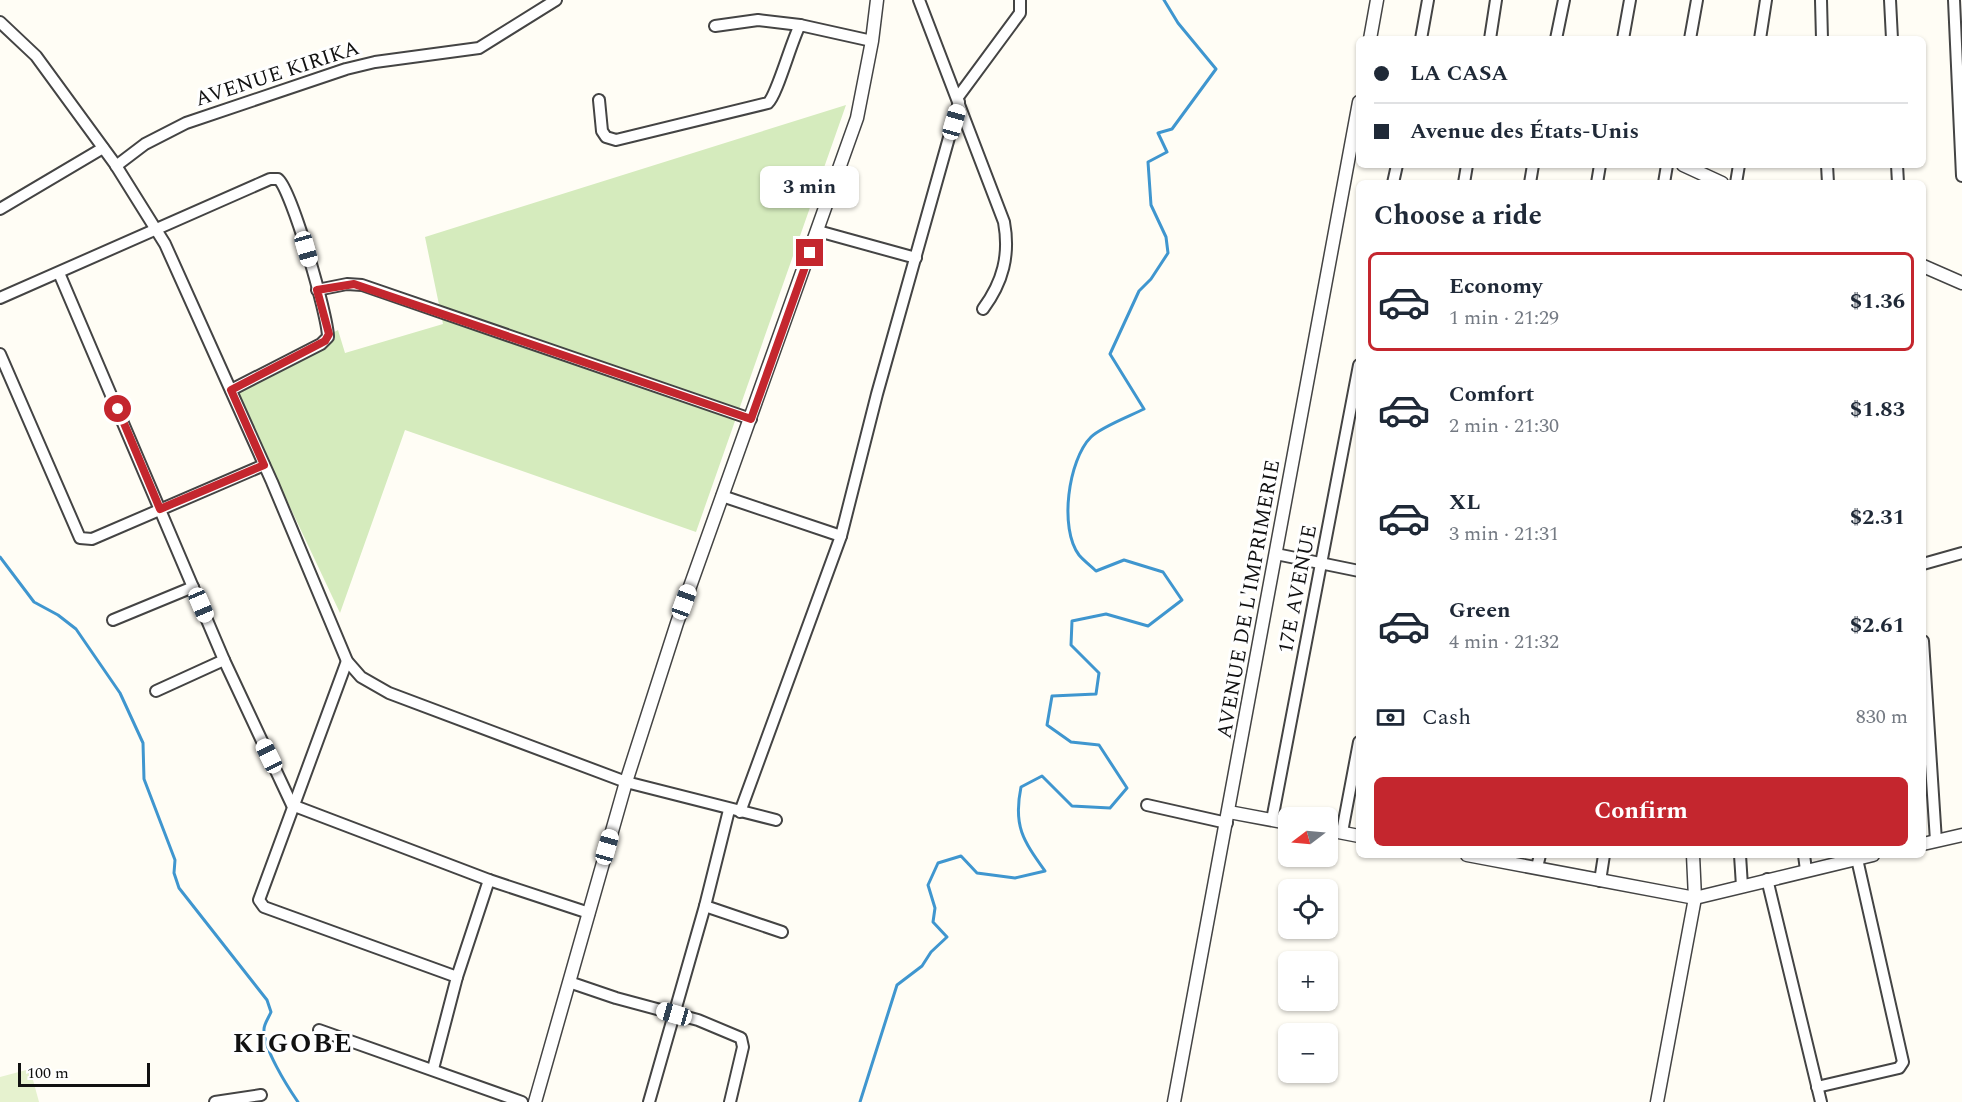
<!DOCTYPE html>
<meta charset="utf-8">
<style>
:root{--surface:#fff;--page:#f6f6f7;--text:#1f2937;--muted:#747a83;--line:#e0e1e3;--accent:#c4262e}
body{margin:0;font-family:Spectral,serif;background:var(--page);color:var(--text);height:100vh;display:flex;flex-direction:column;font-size:22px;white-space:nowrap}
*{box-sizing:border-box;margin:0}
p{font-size:20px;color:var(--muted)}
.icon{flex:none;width:33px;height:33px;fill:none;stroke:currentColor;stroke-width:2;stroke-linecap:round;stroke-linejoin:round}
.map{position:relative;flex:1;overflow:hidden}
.drawer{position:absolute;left:1356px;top:180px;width:570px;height:678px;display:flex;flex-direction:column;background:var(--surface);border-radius:9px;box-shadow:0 2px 4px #0004}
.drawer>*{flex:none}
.guide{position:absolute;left:1356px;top:36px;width:570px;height:132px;border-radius:9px;box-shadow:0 2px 4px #0004;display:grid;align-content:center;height:132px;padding:0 18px;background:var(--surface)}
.needle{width:39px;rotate:254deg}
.controls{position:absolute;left:1278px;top:807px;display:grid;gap:12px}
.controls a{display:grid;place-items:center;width:60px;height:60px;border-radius:9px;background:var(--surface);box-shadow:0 2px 4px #0004;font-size:30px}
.scale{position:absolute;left:18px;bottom:15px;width:132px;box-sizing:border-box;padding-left:6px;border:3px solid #111;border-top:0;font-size:16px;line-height:21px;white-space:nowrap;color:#111;-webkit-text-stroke:4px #fff;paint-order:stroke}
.end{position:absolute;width:27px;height:27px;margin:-14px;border:8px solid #c4262e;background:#fff;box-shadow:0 0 0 3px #fff}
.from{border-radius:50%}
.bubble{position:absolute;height:42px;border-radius:9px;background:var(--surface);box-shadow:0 2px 4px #0004;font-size:20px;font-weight:700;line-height:42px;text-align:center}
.car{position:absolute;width:18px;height:36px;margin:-18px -9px;border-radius:8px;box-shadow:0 0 4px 2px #0007;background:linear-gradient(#fff 24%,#345 0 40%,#fff 0 76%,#345 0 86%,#fff 0)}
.guide b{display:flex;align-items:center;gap:21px;height:57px;font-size:22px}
.guide b+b{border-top:2px solid var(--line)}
.guide i{width:15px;height:15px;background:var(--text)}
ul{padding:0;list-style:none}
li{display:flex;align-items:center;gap:18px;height:99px;margin:0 12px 9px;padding:0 6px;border:3px solid transparent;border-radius:9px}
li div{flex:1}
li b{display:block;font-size:22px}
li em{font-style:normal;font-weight:700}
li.active{border-color:var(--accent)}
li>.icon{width:54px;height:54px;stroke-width:1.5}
h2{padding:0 18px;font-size:27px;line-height:72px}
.pay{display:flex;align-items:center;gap:15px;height:66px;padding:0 18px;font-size:22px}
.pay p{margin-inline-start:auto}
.primary-button{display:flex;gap:12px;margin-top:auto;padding:12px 18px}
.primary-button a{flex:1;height:69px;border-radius:9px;background:var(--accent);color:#fff;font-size:24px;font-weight:700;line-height:69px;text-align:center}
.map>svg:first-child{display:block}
.green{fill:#d5ebbd}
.pitch{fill:#e6f2cf}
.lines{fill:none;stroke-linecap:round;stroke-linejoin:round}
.stream{stroke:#3f96cf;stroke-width:3}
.minor-casing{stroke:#444;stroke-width:14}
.tertiary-casing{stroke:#444;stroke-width:15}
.minor{stroke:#fff;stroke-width:10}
.tertiary{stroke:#fff;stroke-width:12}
.route{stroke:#c4262e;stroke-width:8}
.labels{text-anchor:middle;stroke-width:6;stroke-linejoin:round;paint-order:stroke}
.street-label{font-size:21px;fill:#111;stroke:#fff}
.district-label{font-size:27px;font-weight:bold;letter-spacing:1.5px;fill:#111;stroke:#fff}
</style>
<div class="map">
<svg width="1962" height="1102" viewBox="0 0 1962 1102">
<rect width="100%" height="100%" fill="#fffdf5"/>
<polygon class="green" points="846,105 696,532 405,430 340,613 233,386 338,330 345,353 443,324 425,237"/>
<polygon class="pitch" points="30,1069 39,1102 0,1102 0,1077"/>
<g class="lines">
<g class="stream">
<path d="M0 557 34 602 58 615 76 629 120 693 143 743 144 779 175 860 174 873 179 888 267 1000 271 1012C269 1017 264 1024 264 1029 263 1048 287 1086 298 1102"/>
<path d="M860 1102 897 985 922 966 931 952 947 937 933 922 935 908 928 885 938 863 961 856 977 873 1015 878 1045 871C1023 840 1013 826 1021 787L1042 776 1072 806 1110 808 1127 788 1099 745 1071 742 1047 725 1052 696 1096 694 1099 673 1071 645 1072 621 1106 614 1148 626 1182 600 1163 572 1124 560 1096 571C1091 566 1084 561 1079 555 1059 529 1068 460 1091 437 1101 427 1130 416 1144 409L1110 354 1139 291 1151 279 1168 253 1166 237 1151 205 1148 162 1167 152 1158 133 1172 129 1216 69 1178 23 1164 0"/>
</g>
<g class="minor-casing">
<g id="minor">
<path d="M919 0 1004 222C1010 255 1003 282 983 309"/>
<polyline points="1821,0 1822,39"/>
<polyline points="1890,0 1892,39"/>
<polyline points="1954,0 1962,176"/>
<polyline points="0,22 36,56 115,164 165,244 272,482 347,661 361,677 389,693 626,782 776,820"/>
<polyline points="715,26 758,20 800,25"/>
<polyline points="1421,39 1428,0"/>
<polyline points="1490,39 1496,0"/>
<polyline points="1556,39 1564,0"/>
<polyline points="1623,39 1630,0"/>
<polyline points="1690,39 1697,0"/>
<polyline points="1760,39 1766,0"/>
<polyline points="958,97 1020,13 1020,0"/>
<path d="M599 100 602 131 606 137 616 140 768 103C777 95 791 42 800 25L872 41"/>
<polyline points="1827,165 1828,183"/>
<polyline points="1897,165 1898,183"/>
<polyline points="116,166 145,144 186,123 346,69 375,62 479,48 556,0"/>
<polyline points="1393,183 1397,165"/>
<polyline points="1464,183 1467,165"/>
<polyline points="1530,183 1533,165"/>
<polyline points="1597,183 1600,165"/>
<polyline points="1664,183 1667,165"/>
<polyline points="1736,183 1739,165"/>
<polyline points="0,209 103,148"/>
<polyline points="818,231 916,258"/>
<polyline points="59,273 224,660 292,805 489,880 589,913"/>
<polyline points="317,290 347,284 362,285 751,419"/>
<path d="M0 298 270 179H278C291 188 328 316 328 337L321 344 231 390"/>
<polyline points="0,354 80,538 92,539 264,465"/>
<polyline points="722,496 841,536"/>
<polyline points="1276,554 1359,571"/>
<polyline points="1923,564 1962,553"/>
<polyline points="113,620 193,587"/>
<polyline points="1923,641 1936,841"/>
<polyline points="347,661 259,900 264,907 457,977"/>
<polyline points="156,691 224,660"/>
<polyline points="1147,805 1227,823"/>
<polyline points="740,812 841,536 877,394 959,102"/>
<polyline points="1272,820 1359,365"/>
<polyline points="1342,832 1359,742"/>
<polyline points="1740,855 1742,886"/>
<polyline points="1804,855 1806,870"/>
<polyline points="1537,867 1540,855"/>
<polyline points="1767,879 1821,1102"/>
<polyline points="1600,881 1604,855"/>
<polyline points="705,906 782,932"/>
<polyline points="569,982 616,998 698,1020 741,1038 743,1047 730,1102"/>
<polyline points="319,1030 522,1102"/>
<polyline points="433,1069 457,977 489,880"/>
<polyline points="1817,1087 1899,1068 1903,1062 1857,859"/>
<polyline points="215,1102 261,1095"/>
<polyline points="649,1102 705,906 729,810"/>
</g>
</g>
<g class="tertiary-casing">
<g id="tertiary">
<polyline points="1370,39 1377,0"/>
<polyline points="1683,165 1722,183"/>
<polyline points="1923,266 1962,283"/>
<polyline points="1229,812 1288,823"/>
<polyline points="1328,830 1359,836"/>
<polyline points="1923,844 1962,835"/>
<polyline points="1467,855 1695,898 1873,855"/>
<polyline points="535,1102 626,782 677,623 857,118 872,41 877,0"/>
<polyline points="1174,1102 1359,102"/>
<polyline points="1657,1102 1695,898 1693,855"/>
</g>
</g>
<use href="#minor" class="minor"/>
<use href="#tertiary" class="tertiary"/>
</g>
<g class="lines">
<polyline class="route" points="118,409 160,509 264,465 231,390 325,341 329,334 317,290 354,284 751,419 810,253"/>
</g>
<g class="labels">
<g class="street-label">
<text transform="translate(277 73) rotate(-18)" y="7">AVENUE KIRIKA</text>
<text transform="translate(1297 589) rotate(-79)" y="7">17E AVENUE</text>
<text transform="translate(1248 599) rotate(-80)" y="7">AVENUE DE L'IMPRIMERIE</text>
</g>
<g class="district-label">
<text x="293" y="1052">KIGOBE</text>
</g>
</g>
</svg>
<div class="controls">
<a><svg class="needle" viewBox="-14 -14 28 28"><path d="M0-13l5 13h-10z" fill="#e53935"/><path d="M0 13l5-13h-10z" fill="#747a83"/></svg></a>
<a><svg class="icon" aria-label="locate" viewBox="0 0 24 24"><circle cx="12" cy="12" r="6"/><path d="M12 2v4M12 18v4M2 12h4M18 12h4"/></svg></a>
<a>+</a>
<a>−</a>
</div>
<div class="scale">100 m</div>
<i class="end from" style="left:118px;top:409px"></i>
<i class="end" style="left:810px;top:253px"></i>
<div class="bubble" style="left:760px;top:166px;width:99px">3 min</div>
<i class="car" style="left:954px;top:122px;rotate:16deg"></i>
<i class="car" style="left:306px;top:249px;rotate:164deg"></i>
<i class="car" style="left:684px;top:602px;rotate:20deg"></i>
<i class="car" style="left:201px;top:605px;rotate:157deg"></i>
<i class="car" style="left:269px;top:756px;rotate:334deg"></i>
<i class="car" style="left:607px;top:847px;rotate:16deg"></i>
<i class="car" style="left:674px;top:1014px;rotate:286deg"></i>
<div class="guide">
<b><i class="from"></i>LA CASA</b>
<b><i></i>Avenue des États-Unis</b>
</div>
<section class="drawer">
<h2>Choose a ride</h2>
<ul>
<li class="active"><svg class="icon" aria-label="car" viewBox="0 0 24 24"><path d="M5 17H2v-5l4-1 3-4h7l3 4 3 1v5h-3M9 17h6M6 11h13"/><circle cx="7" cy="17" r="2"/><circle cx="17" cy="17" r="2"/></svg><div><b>Economy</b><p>1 min · 21:29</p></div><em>$1.36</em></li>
<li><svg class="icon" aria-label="car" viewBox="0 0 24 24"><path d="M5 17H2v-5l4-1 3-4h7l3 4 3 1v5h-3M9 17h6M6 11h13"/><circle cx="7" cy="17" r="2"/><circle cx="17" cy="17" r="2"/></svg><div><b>Comfort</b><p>2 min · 21:30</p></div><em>$1.83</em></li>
<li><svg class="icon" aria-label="car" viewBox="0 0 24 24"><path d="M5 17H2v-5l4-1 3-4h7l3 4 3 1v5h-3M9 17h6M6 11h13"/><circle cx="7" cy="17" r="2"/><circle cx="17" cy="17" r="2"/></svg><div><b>XL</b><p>3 min · 21:31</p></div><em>$2.31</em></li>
<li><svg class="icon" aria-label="car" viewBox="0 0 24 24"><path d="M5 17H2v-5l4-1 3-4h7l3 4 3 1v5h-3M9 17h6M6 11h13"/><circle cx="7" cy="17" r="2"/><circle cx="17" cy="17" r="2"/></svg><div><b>Green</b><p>4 min · 21:32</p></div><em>$2.61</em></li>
</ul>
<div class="pay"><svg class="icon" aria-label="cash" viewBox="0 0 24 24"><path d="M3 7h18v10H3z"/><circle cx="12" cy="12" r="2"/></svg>Cash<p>830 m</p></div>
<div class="primary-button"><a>Confirm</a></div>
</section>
</div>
